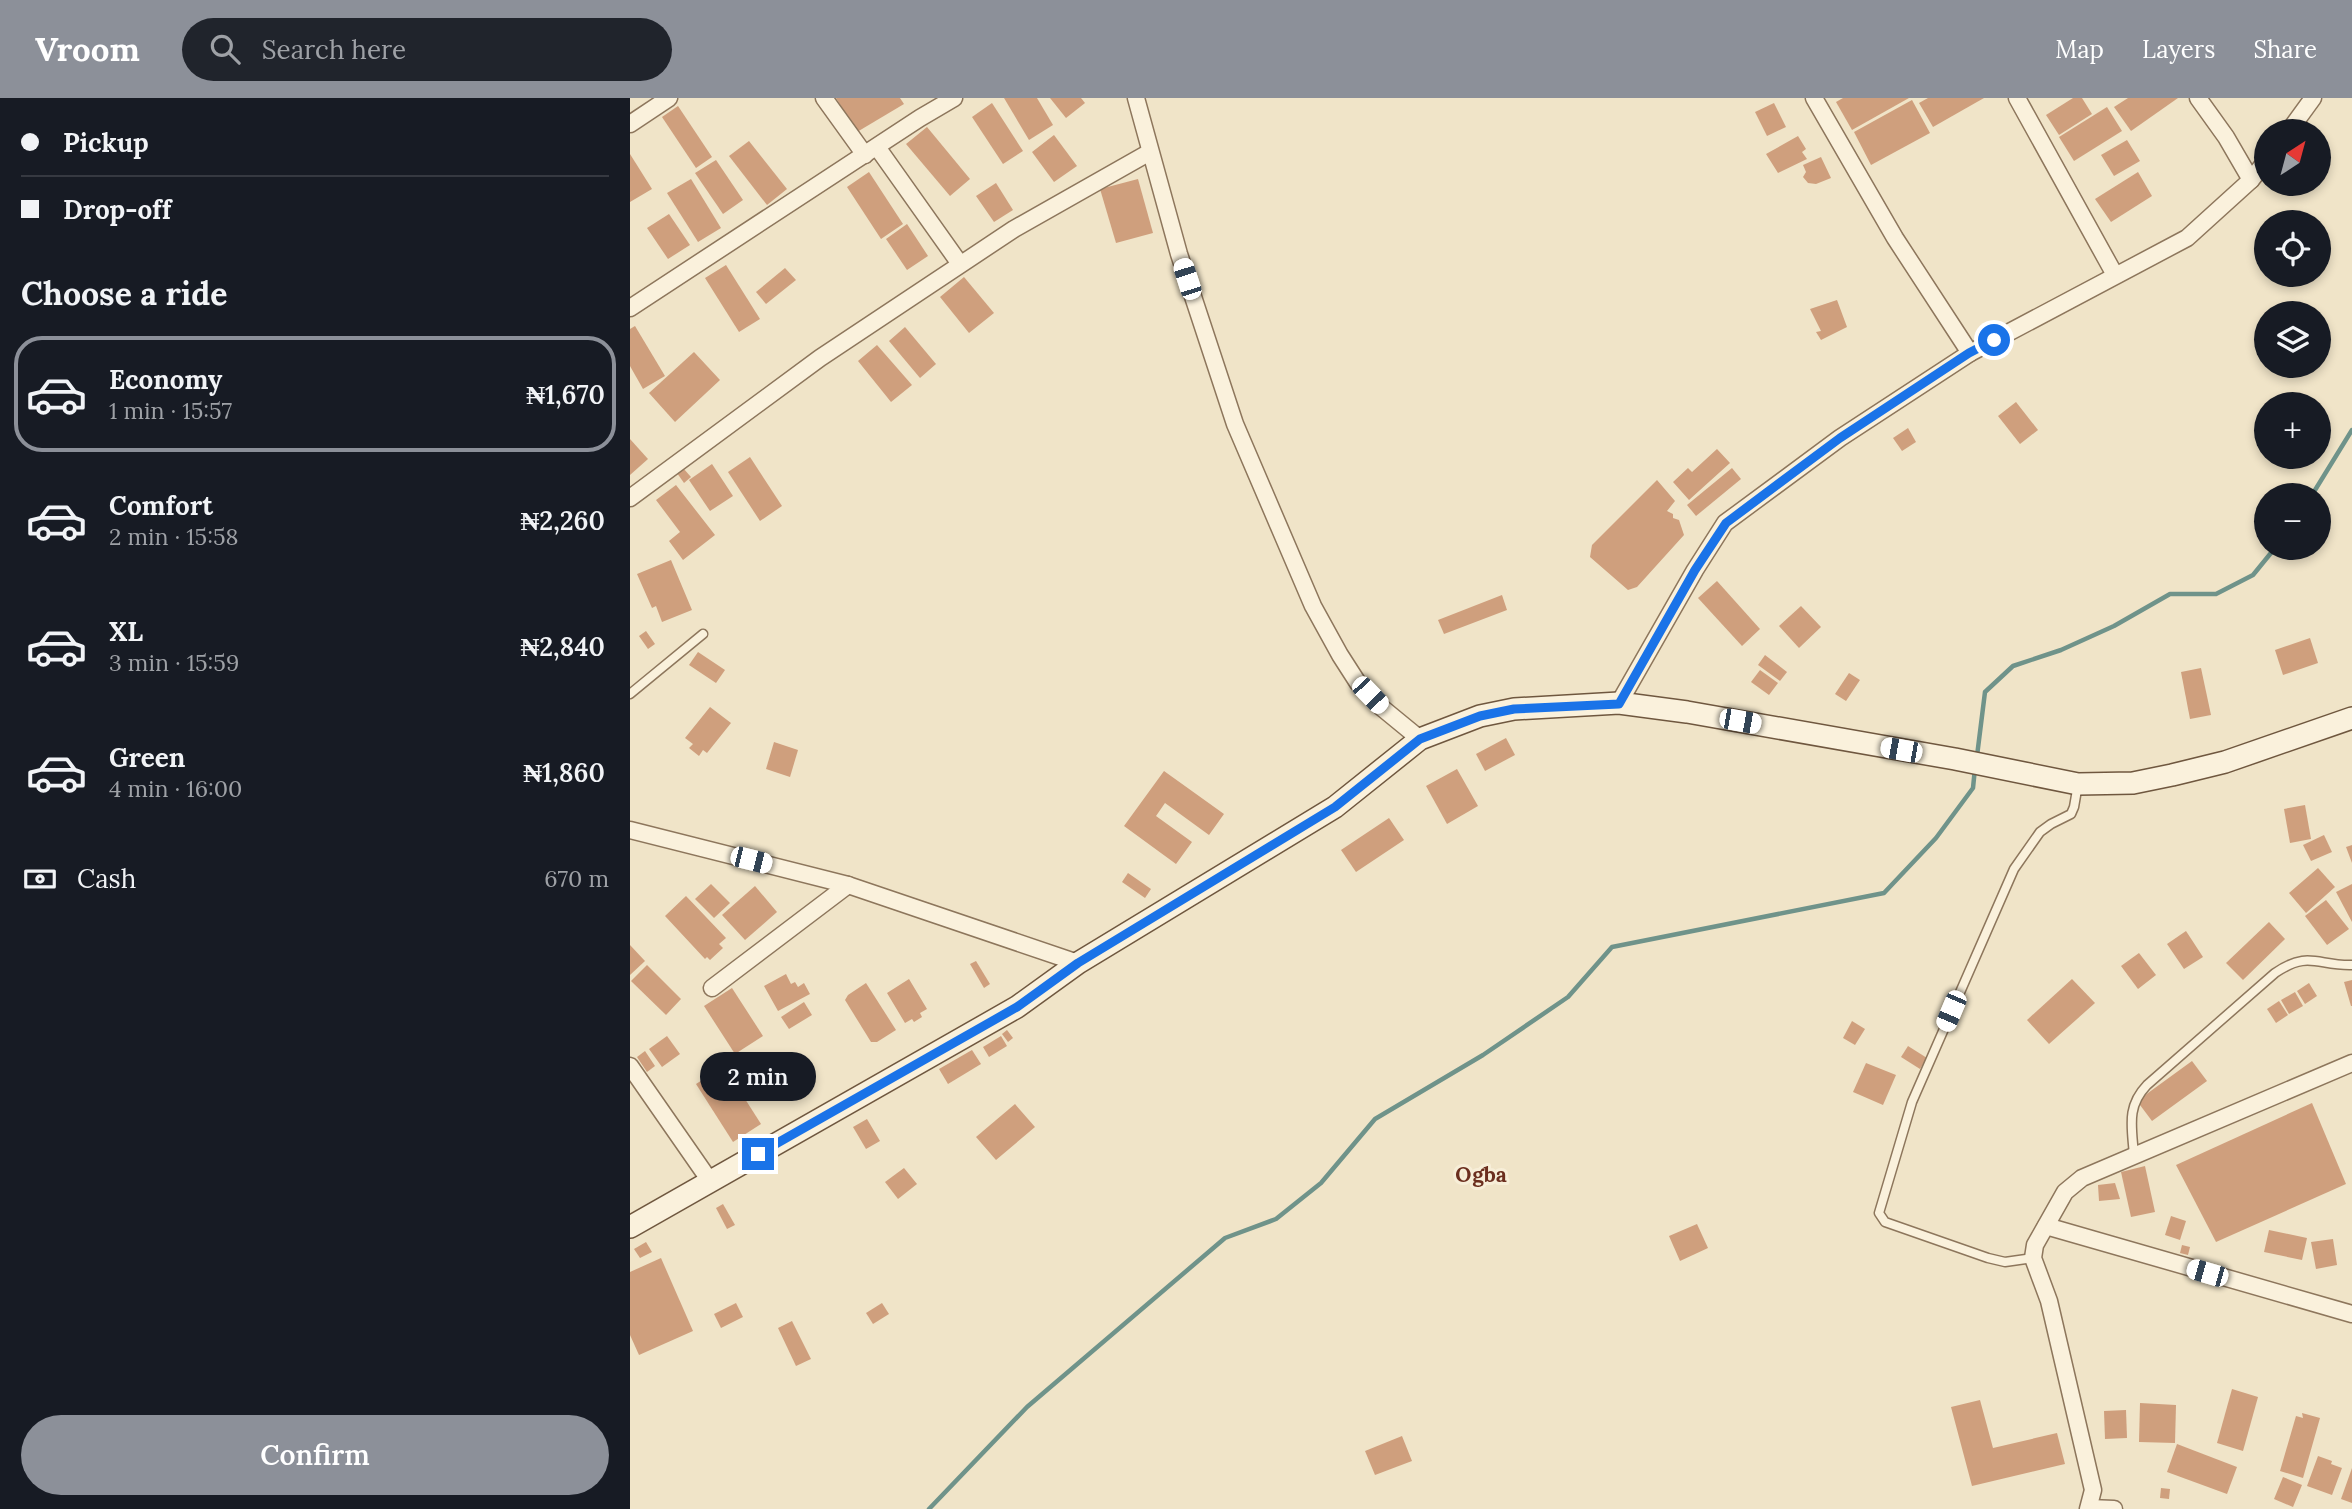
<!DOCTYPE html>
<meta charset="utf-8">
<style>
:root{--surface:#171b24;--page:#20242c;--text:#f1f3f6;--muted:#9ea1a6;--line:#363941;--accent:#8c9099}
body{margin:0;font-family:Lora,serif;background:var(--page);color:var(--text);height:100vh;display:flex;flex-direction:column;font-size:26px;white-space:nowrap}
*{box-sizing:border-box;margin:0}
p{font-size:23px;color:var(--muted)}
.icon{flex:none;width:38px;height:38px;fill:none;stroke:currentColor;stroke-width:2;stroke-linecap:round;stroke-linejoin:round}
.map{position:relative;flex:1;overflow:hidden}
.drawer{display:flex;flex-direction:column;background:var(--surface);width:630px}
.drawer>*{flex:none}
.guide{display:grid;align-content:center;height:154px;padding:0 21px;background:var(--surface)}
.needle{width:46px;rotate:36deg}
.tools{position:absolute;left:1624px;top:21px;display:grid;gap:14px}
.tools a{display:grid;place-items:center;width:77px;height:77px;border-radius:50%;background:var(--surface);box-shadow:0 4px 10px #0003;font-size:35px}
.end{position:absolute;width:32px;height:32px;margin:-16px;border:9px solid #1a73e8;background:#fff;box-shadow:0 0 0 4px #fff}
.from{border-radius:50%}
.bubble{position:absolute;height:49px;border-radius:24px;background:var(--surface);box-shadow:0 4px 10px #0003;font-size:23px;font-weight:600;line-height:49px;text-align:center}
.car{position:absolute;width:21px;height:42px;margin:-21px -10px;border-radius:9px;box-shadow:0 0 5px 2px #0007;background:linear-gradient(#fff 24%,#345 0 40%,#fff 0 76%,#345 0 86%,#fff 0)}
.guide b{display:flex;align-items:center;gap:24px;height:66px;font-size:26px}
.guide b+b{border-top:2px solid var(--line)}
.guide i{width:18px;height:18px;background:var(--text)}
ul{padding:0;list-style:none}
li{display:flex;align-items:center;gap:21px;height:116px;margin:0 14px 10px;padding:0 7px;border:4px solid transparent;border-radius:28px}
li div{flex:1}
li b{display:block;font-size:26px}
li em{font-style:normal;font-weight:600}
li.selected{border-color:var(--accent)}
li>.icon{width:63px;height:63px;stroke-width:1.5}
h2{padding:0 21px;font-size:32px;line-height:84px}
.pay{display:flex;align-items:center;gap:18px;height:77px;padding:0 21px;font-size:26px}
.pay p{margin-inline-start:auto}
.primary-button{display:flex;gap:14px;margin-top:auto;padding:14px 21px}
.primary-button a{flex:1;height:80px;border-radius:42px;background:var(--accent);color:#fff;font-size:28px;font-weight:600;line-height:80px;text-align:center}
header{display:flex;align-items:center;gap:42px;box-sizing:border-box;height:98px;padding:0 35px;background:var(--accent);color:#fff}
header strong{font-size:33px}
nav{display:flex;gap:38px;margin-inline-start:auto;font-size:24px}
.search{width:490px;height:63px;background:var(--page);display:flex;align-items:center;gap:18px;box-sizing:border-box;padding:0 24px;border-radius:38px;color:var(--muted);font-size:26px}
main{display:flex;flex:1;min-height:0}
.map>svg:first-child{display:block}
.lines{fill:none;stroke-linecap:round;stroke-linejoin:round}
.stream{stroke:#6f938a;stroke-width:4.5}
.building{fill:#cf9f7d}
.lane-casing{stroke:#8d765c;stroke-width:11}
.street-casing{stroke:#8d765c;stroke-width:19}
.secondary-casing{stroke:#6f573f;stroke-width:24}
.lane{stroke:#faf1dc;stroke-width:8}
.street{stroke:#faf1dc;stroke-width:16}
.secondary{stroke:#faf1dc;stroke-width:21}
.route{stroke:#1a73e8;stroke-width:9}
.labels{text-anchor:middle;stroke-width:6;stroke-linejoin:round;paint-order:stroke}
.quarter-label{font-size:21px;font-weight:bold;fill:#6b2e1e;stroke:#f7eed8}
</style>
<header>
<strong>Vroom</strong>
<div class="search"><svg class="icon" aria-label="search" viewBox="0 0 24 24"><circle cx="10" cy="10" r="6"/><path d="M15 15l6 6"/></svg>Search here</div>
<nav><a>Map</a><a>Layers</a><a>Share</a></nav>
</header>
<main>
<section class="drawer">
<div class="guide">
<b><i class="from"></i>Pickup</b>
<b><i></i>Drop-off</b>
</div>
<h2>Choose a ride</h2>
<ul>
<li class="selected"><svg class="icon" aria-label="car" viewBox="0 0 24 24"><path d="M5 17H2v-5l4-1 3-4h7l3 4 3 1v5h-3M9 17h6M6 11h13"/><circle cx="7" cy="17" r="2"/><circle cx="17" cy="17" r="2"/></svg><div><b>Economy</b><p>1 min · 15:57</p></div><em>₦1,670</em></li>
<li><svg class="icon" aria-label="car" viewBox="0 0 24 24"><path d="M5 17H2v-5l4-1 3-4h7l3 4 3 1v5h-3M9 17h6M6 11h13"/><circle cx="7" cy="17" r="2"/><circle cx="17" cy="17" r="2"/></svg><div><b>Comfort</b><p>2 min · 15:58</p></div><em>₦2,260</em></li>
<li><svg class="icon" aria-label="car" viewBox="0 0 24 24"><path d="M5 17H2v-5l4-1 3-4h7l3 4 3 1v5h-3M9 17h6M6 11h13"/><circle cx="7" cy="17" r="2"/><circle cx="17" cy="17" r="2"/></svg><div><b>XL</b><p>3 min · 15:59</p></div><em>₦2,840</em></li>
<li><svg class="icon" aria-label="car" viewBox="0 0 24 24"><path d="M5 17H2v-5l4-1 3-4h7l3 4 3 1v5h-3M9 17h6M6 11h13"/><circle cx="7" cy="17" r="2"/><circle cx="17" cy="17" r="2"/></svg><div><b>Green</b><p>4 min · 16:00</p></div><em>₦1,860</em></li>
</ul>
<div class="pay"><svg class="icon" aria-label="cash" viewBox="0 0 24 24"><path d="M3 7h18v10H3z"/><circle cx="12" cy="12" r="2"/></svg>Cash<p>670 m</p></div>
<div class="primary-button"><a>Confirm</a></div>
</section>
<div class="map">
<svg width="1722" height="1411" viewBox="0 0 1722 1411">
<rect width="100%" height="100%" fill="#f0e4c8"/>
<g class="lines">
<g class="stream">
<polyline points="1682,397 1722,332"/>
<polyline points="1347,658 1355,594 1383,568 1431,552 1484,528 1540,496 1586,496 1623,477 1645,450"/>
<polyline points="299,1411 397,1309 595,1140 646,1121 691,1085 745,1021 853,957 938,899 982,849 1254,795 1306,740 1343,690 1345,670"/>
</g>
</g>
<g class="building">
<polygon points="206,0 270,0 274,6 227,34"/>
<polygon points="374,0 407,0 423,27 399,42"/>
<polygon points="420,0 451,0 455,5 436,20"/>
<polygon points="1213,0 1279,0 1222,32 1206,4"/>
<polygon points="1298,0 1354,0 1303,29 1289,5"/>
<polygon points="1443,0 1452,0 1462,16 1429,37 1416,17"/>
<polygon points="1498,0 1548,0 1501,33 1484,9"/>
<polygon points="1282,2 1300,35 1241,67 1224,34"/>
<polygon points="362,5 393,53 373,66 342,19"/>
<polygon points="1144,5 1156,29 1137,38 1125,14"/>
<polygon points="48,8 82,59 66,70 32,19"/>
<polygon points="1477,9 1492,33 1444,63 1429,39"/>
<polygon points="297,29 340,81 320,98 276,46"/>
<polygon points="424,37 447,68 424,84 402,54"/>
<polygon points="1168,38 1176,51 1172,54 1177,61 1148,75 1136,56"/>
<polygon points="1497,42 1510,63 1484,78 1471,57"/>
<polygon points="119,43 157,91 137,107 99,58"/>
<polygon points="0,56 22,91 0,104"/>
<polygon points="1191,59 1201,80 1186,86 1178,85 1173,79 1176,74 1173,67"/>
<polygon points="86,62 113,102 93,116 65,75"/>
<polygon points="239,74 273,126 251,141 217,89"/>
<polygon points="1508,74 1522,98 1481,124 1465,101"/>
<polygon points="61,81 91,130 68,144 37,95"/>
<polygon points="508,81 523,135 486,145 470,91"/>
<polygon points="366,85 383,112 364,124 346,98"/>
<polygon points="39,116 60,147 38,161 17,130"/>
<polygon points="277,126 298,158 277,172 256,141"/>
<polygon points="96,167 130,221 109,234 75,180"/>
<polygon points="155,170 166,182 136,206 126,194"/>
<polygon points="334,179 364,215 339,235 310,199"/>
<polygon points="1207,202 1217,229 1191,242 1186,234 1191,233 1180,211"/>
<polygon points="5,228 35,278 13,291 0,268 0,231"/>
<polygon points="275,229 306,266 290,280 259,243"/>
<polygon points="247,247 282,287 261,304 228,263"/>
<polygon points="64,254 90,282 45,324 19,295"/>
<polygon points="1386,304 1408,332 1390,346 1368,318"/>
<polygon points="1278,330 1286,344 1272,353 1263,340"/>
<polygon points="0,341 18,361 0,377"/>
<polygon points="1087,351 1100,365 1059,402 1043,384 1058,370 1062,374"/>
<polygon points="120,359 152,408 130,423 98,374"/>
<polygon points="82,366 103,398 80,413 59,382"/>
<polygon points="53,370 61,379 54,385 47,375"/>
<polygon points="1102,370 1111,381 1066,418 1057,407"/>
<polygon points="1027,382 1045,403 1037,413 1043,416 1043,420 1049,422 1054,437 1007,489 998,492 960,459 962,447"/>
<polygon points="46,387 85,437 53,462 39,443 50,434 26,402"/>
<polygon points="41,462 62,512 32,524 26,508 22,510 7,476"/>
<polygon points="1087,483 1130,531 1112,548 1068,500"/>
<polygon points="872,497 877,512 814,536 808,522"/>
<polygon points="1171,508 1191,529 1169,550 1149,528"/>
<polygon points="16,533 25,546 18,551 9,538"/>
<polygon points="1680,540 1688,565 1653,577 1645,552"/>
<polygon points="68,554 95,572 86,585 59,567"/>
<polygon points="1135,557 1157,574 1150,583 1128,567"/>
<polygon points="1571,570 1581,617 1560,621 1551,574"/>
<polygon points="1130,572 1148,585 1139,597 1121,584"/>
<polygon points="1219,575 1230,582 1216,603 1205,596"/>
<polygon points="80,609 101,625 77,655 73,652 69,658 59,650 63,646 55,640"/>
<polygon points="876,640 885,657 855,673 846,656"/>
<polygon points="144,644 168,652 160,679 136,671"/>
<polygon points="827,671 848,708 817,726 796,688"/>
<polygon points="534,673 594,716 579,737 535,705 526,718 562,744 546,766 494,728"/>
<polygon points="1675,707 1681,741 1660,745 1654,711"/>
<polygon points="759,720 774,742 726,774 711,752"/>
<polygon points="1694,737 1702,754 1681,763 1673,747"/>
<polygon points="1722,747 1722,765 1716,749"/>
<polygon points="1688,770 1705,789 1676,815 1659,795"/>
<polygon points="498,775 521,791 515,800 492,784"/>
<polygon points="81,786 100,805 84,820 65,801"/>
<polygon points="1722,786 1722,824 1706,794"/>
<polygon points="125,788 147,814 115,842 92,817"/>
<polygon points="56,798 96,840 89,846 93,850 80,862 77,859 75,861 35,818"/>
<polygon points="1696,802 1719,831 1697,847 1675,818"/>
<polygon points="1639,824 1655,841 1613,882 1596,865"/>
<polygon points="1556,833 1573,859 1554,871 1537,846"/>
<polygon points="0,847 15,863 0,877"/>
<polygon points="1509,855 1526,877 1508,891 1491,868"/>
<polygon points="346,863 360,886 354,890 340,866"/>
<polygon points="17,867 51,901 36,917 1,883"/>
<polygon points="156,876 161,886 165,884 168,889 174,885 180,896 148,913 134,888"/>
<polygon points="279,881 297,911 290,915 292,919 284,924 282,921 275,925 257,895"/>
<polygon points="1442,881 1465,905 1419,946 1397,922"/>
<polygon points="1722,882 1722,908 1721,908 1714,884"/>
<polygon points="236,885 266,932 247,944 241,944 215,902 218,897"/>
<polygon points="1679,885 1687,898 1675,906 1667,893"/>
<polygon points="102,890 133,938 105,956 74,908"/>
<polygon points="1665,894 1673,908 1659,916 1651,902"/>
<polygon points="1649,903 1658,917 1646,925 1637,911"/>
<polygon points="174,904 182,917 159,931 151,919"/>
<polygon points="1222,923 1235,931 1225,947 1213,940"/>
<polygon points="377,932 383,940 378,944 372,936"/>
<polygon points="37,938 50,956 32,969 19,951"/>
<polygon points="371,938 377,948 359,959 353,949"/>
<polygon points="1278,948 1297,960 1290,971 1271,959"/>
<polygon points="342,952 351,966 318,986 309,971"/>
<polygon points="15,953 25,968 17,974 7,959"/>
<polygon points="110,957 123,978 111,985 98,964"/>
<polygon points="1562,963 1577,983 1522,1023 1507,1003"/>
<polygon points="1236,965 1266,977 1253,1007 1223,994"/>
<polygon points="94,968 131,1026 103,1044 66,986"/>
<polygon points="1682,1005 1716,1086 1586,1144 1546,1067"/>
<polygon points="385,1006 405,1029 366,1062 346,1039"/>
<polygon points="237,1021 250,1043 236,1051 223,1029"/>
<polygon points="1515,1068 1525,1114 1501,1119 1491,1074"/>
<polygon points="274,1070 287,1086 268,1101 255,1084"/>
<polygon points="1485,1085 1490,1101 1469,1103 1468,1087"/>
<polygon points="93,1106 105,1127 97,1131 86,1110"/>
<polygon points="1541,1118 1556,1123 1550,1142 1535,1137"/>
<polygon points="1067,1126 1078,1150 1050,1163 1039,1138"/>
<polygon points="1639,1132 1677,1140 1672,1162 1634,1154"/>
<polygon points="1703,1141 1707,1167 1686,1171 1681,1144"/>
<polygon points="16,1144 22,1154 10,1160 4,1151"/>
<polygon points="1552,1147 1560,1149 1558,1157 1550,1155"/>
<polygon points="31,1160 63,1233 9,1257 0,1237 0,1174"/>
<polygon points="106,1205 113,1219 91,1230 84,1216"/>
<polygon points="252,1205 259,1216 243,1226 236,1215"/>
<polygon points="162,1223 181,1261 166,1268 148,1230"/>
<polygon points="1602,1291 1628,1299 1613,1353 1587,1345"/>
<polygon points="1350,1302 1363,1350 1427,1335 1435,1366 1342,1388 1321,1309"/>
<polygon points="1510,1305 1546,1307 1545,1345 1509,1344"/>
<polygon points="1496,1312 1497,1340 1475,1341 1474,1313"/>
<polygon points="1672,1315 1690,1320 1673,1380 1650,1373 1666,1318 1673,1320"/>
<polygon points="772,1338 782,1363 745,1377 735,1353"/>
<polygon points="1547,1346 1607,1369 1597,1396 1537,1374"/>
<polygon points="1688,1358 1702,1363 1701,1366 1712,1370 1702,1397 1677,1388"/>
<polygon points="1722,1370 1722,1405 1711,1401"/>
<polygon points="1653,1379 1672,1387 1663,1409 1644,1401"/>
<polygon points="1531,1390 1540,1391 1539,1401 1530,1400"/>
</g>
<g class="lines">
<g class="lane-casing">
<g id="lane">
<polyline points="0,596 73,536"/>
<path d="M1504 1058C1502 1029 1496 1009 1517 987L1645 875C1679 852 1687 868 1722 867"/>
<polyline points="1403,1160 1375,1164 1358,1160 1255,1124 1249,1115 1282,1004 1384,771 1410,734 1421,726 1441,716 1444,709 1448,686"/>
</g>
</g>
<g class="street-casing">
<g id="street">
<polyline points="194,0 235,57"/>
<polyline points="506,0 549,156 605,326 683,508 710,557 728,585 751,609 790,641"/>
<polyline points="1184,0 1265,140 1340,255"/>
<polyline points="1387,0 1485,177"/>
<polyline points="1568,0 1596,39 1621,82"/>
<polyline points="0,26 39,0"/>
<polyline points="1659,33 1683,0"/>
<polyline points="247,49 330,166"/>
<polyline points="0,210 290,20 324,0"/>
<polyline points="0,400 190,260 384,131 520,54"/>
<polyline points="989,605 1065,472 1095,425 1210,340 1340,255 1557,140 1621,82 1636,63"/>
<polyline points="0,732 218,787 448,865"/>
<polyline points="82,890 218,787"/>
<polyline points="0,968 80,1083"/>
<polyline points="1416,1128 1722,1216"/>
<polyline points="1459,1410 1484,1411"/>
<polyline points="1458,1411 1463,1392 1419,1203 1403,1160 1405,1147 1435,1094 1452,1080 1722,965"/>
</g>
</g>
<g class="secondary-casing">
<polyline id="secondary" points="0,1129 387,909 448,865 705,709 790,641 850,618 884,611 989,605 1057,614 1325,661 1448,686 1503,685 1542,677 1595,664 1722,620"/>
</g>
<use href="#lane" class="lane"/>
<use href="#street" class="street"/>
<use href="#secondary" class="secondary"/>
</g>
<g class="lines">
<polyline class="route" points="128,1056 387,909 448,865 705,709 790,641 850,618 884,611 989,606 1065,472 1096,425 1210,340 1339,255 1364,242"/>
</g>
<g class="labels">
<g class="quarter-label">
<text x="851" y="1084">Ogba</text>
</g>
</g>
</svg>
<div class="tools">
<a><svg class="needle" viewBox="-14 -14 28 28"><path d="M0-13l5 13h-10z" fill="#e53935"/><path d="M0 13l5-13h-10z" fill="#9ea1a6"/></svg></a>
<a><svg class="icon" aria-label="locate" viewBox="0 0 24 24"><circle cx="12" cy="12" r="6"/><path d="M12 2v4M12 18v4M2 12h4M18 12h4"/></svg></a>
<a><svg class="icon" aria-label="layers" viewBox="0 0 24 24"><path d="M12 4l9 5-9 5-9-5zM3 14l9 5 9-5"/></svg></a>
<a>+</a>
<a>−</a>
</div>
<i class="end from" style="left:1364px;top:242px"></i>
<i class="end" style="left:128px;top:1056px"></i>
<div class="bubble" style="left:70px;top:954px;width:116px">2 min</div>
<i class="car" style="left:557px;top:181px;rotate:342deg"></i>
<i class="car" style="left:740px;top:597px;rotate:136deg"></i>
<i class="car" style="left:1110px;top:623px;rotate:100deg"></i>
<i class="car" style="left:1271px;top:652px;rotate:280deg"></i>
<i class="car" style="left:121px;top:762px;rotate:104deg"></i>
<i class="car" style="left:1321px;top:913px;rotate:203deg"></i>
<i class="car" style="left:1577px;top:1175px;rotate:286deg"></i>
</div>
</main>
